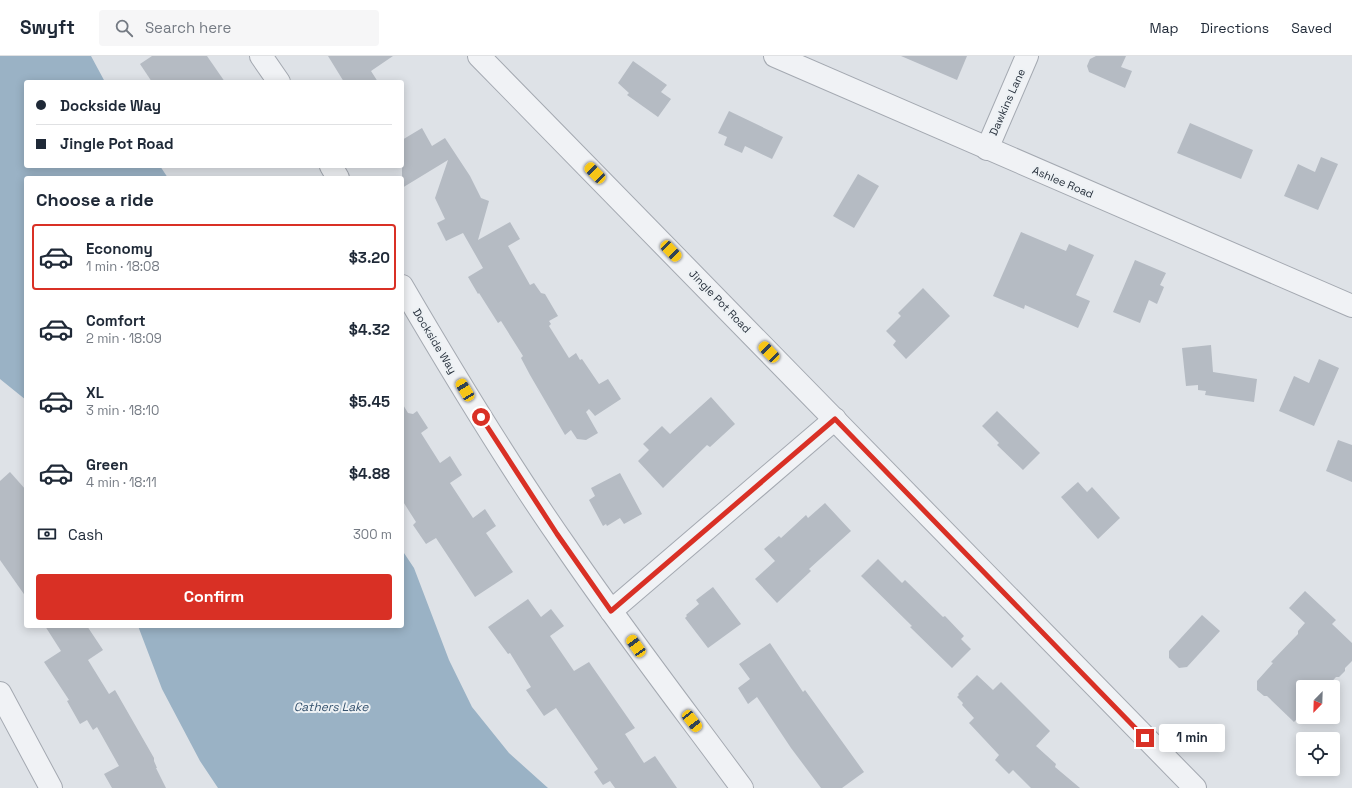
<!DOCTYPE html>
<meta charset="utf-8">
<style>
:root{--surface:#fff;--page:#f6f6f7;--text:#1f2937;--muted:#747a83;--line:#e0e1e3;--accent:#d93025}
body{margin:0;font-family:"Space Grotesk",sans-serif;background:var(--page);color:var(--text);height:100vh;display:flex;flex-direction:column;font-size:15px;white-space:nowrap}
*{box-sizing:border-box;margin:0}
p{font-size:13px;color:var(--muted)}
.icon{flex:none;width:22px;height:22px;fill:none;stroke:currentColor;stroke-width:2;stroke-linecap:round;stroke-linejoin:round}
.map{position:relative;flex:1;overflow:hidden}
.side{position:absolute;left:24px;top:120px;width:380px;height:452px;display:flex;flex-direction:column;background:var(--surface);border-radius:4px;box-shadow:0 2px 10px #0003}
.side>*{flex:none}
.top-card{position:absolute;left:24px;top:24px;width:380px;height:88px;border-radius:4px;box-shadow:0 2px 10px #0003;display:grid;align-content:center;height:88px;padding:0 12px;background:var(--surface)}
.needle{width:26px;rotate:203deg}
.controls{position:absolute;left:1296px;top:624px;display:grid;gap:8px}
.controls a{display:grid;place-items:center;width:44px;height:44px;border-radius:4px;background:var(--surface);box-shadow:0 2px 10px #0003;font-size:20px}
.end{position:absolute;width:18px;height:18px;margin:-9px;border:5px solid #d93025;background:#fff;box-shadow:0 0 0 2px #fff}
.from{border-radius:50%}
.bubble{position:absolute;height:28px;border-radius:4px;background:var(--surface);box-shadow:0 2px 10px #0003;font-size:13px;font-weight:800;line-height:28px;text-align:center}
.car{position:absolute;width:12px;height:24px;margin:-12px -6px;border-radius:5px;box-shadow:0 0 3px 1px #0007;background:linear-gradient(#f5c518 24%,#345 0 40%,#f5c518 0 76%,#345 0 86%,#f5c518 0)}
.top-card b{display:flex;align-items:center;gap:14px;height:38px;font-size:15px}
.top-card b+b{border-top:1px solid var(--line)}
.top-card i{width:10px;height:10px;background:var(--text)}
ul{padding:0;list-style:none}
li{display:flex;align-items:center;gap:12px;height:66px;margin:0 8px 6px;padding:0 4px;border:2px solid transparent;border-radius:4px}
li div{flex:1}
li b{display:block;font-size:15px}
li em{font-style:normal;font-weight:800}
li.on{border-color:var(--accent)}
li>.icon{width:36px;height:36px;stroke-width:1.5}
h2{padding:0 12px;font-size:18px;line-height:48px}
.pay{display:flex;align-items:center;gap:10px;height:44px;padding:0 12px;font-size:15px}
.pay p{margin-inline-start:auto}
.primary-button{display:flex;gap:8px;margin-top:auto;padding:8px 12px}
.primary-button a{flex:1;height:46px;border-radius:4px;background:var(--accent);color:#fff;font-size:16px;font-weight:800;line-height:46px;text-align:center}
header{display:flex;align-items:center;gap:24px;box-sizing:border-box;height:56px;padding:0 20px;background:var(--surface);border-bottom:1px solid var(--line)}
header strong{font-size:19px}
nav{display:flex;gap:22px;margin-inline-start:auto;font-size:14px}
.search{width:280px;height:36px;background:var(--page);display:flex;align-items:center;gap:10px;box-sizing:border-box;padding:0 14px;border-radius:4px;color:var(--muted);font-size:15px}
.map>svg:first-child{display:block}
.water{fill:#9ab2c5}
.building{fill:#b5bbc3}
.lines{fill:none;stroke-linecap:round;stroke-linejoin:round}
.minor-casing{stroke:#a4a9b1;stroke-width:24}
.tertiary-casing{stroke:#a4a9b1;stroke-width:24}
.minor{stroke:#f0f2f5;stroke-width:22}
.tertiary{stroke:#f0f2f5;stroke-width:22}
.route{stroke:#d93025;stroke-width:5}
.labels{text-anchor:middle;stroke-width:4;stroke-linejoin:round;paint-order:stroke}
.street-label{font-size:11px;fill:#28313d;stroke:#edf1f4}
.water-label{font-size:12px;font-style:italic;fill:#35526e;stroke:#edf1f4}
</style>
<header>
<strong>Swyft</strong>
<div class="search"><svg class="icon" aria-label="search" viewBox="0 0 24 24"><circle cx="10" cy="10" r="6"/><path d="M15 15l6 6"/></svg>Search here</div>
<nav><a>Map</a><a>Directions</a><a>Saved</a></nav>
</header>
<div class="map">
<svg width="1352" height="732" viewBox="0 0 1352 732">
<rect width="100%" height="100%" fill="#dee2e7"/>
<g class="water">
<polygon points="0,0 91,0 105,26 26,26 26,110 160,110 168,122 26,122 26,344 0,323"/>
<polygon points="402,494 414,512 449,604 472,651 509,697 548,732 218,732 200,705 162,633 138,570 402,570"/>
</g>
<g class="building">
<polygon points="152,0 207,0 225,26 152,26 140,8"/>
<polygon points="328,0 393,0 371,15 378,26 344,26"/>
<polygon points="901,0 967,0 957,24"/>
<polygon points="1096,0 1126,0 1121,11 1132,15 1125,32 1089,16 1087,10 1090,3"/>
<polygon points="633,5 667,29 661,36 671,43 658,61 627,39 629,37 618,27"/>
<polygon points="729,55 783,81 772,103 745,90 742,97 724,89 727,81 718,77"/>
<polygon points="1190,67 1253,94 1241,123 1177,97"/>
<polygon points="422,72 432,90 445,82 470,120 481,142 489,145 478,184 510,166 520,183 508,190 530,229 534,227 541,237 545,238 558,260 549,265 551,268 549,270 569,302 576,297 580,304 582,303 599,328 608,323 621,343 595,360 589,353 586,356 598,377 586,384 577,383 571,374 565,379 530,319 521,302 523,300 501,265 498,267 479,237 478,238 468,221 483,212 463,177 446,185 437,167 445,163 435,142 448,104 402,132 402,84"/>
<polygon points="1321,101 1338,108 1318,154 1284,140 1298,108 1315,116"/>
<polygon points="858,118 879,130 854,172 833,160"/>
<polygon points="1021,176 1066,195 1069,188 1094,199 1076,239 1090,245 1078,272 1025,249 1024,253 993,240"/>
<polygon points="1135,204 1166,217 1160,229 1164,231 1157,248 1149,244 1140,267 1113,256"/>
<polygon points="923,232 950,260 906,303 893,289 896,285 886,275 901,260 898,257"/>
<polygon points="1211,289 1213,316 1257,323 1254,346 1205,339 1206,335 1198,334 1198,329 1186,330 1182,292"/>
<polygon points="1319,303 1339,312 1314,370 1279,355 1294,320 1309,327"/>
<polygon points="711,341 735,368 710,391 707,389 663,432 638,405 649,394 643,388 662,370 670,378"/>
<polygon points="402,347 408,357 413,358 417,355 428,372 421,377 440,407 450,400 462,419 450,427 473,462 485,453 496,470 486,477 513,516 475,541 436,482 426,488 413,469 416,466 402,444"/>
<polygon points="997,355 1040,397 1023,414 997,389 999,387 982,370"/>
<polygon points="1338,384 1352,389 1352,426 1326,415"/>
<polygon points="10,416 26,434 26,541 0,504 0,425"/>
<polygon points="620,417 642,458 624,468 620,462 607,470 606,468 603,470 589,444 595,440 591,432"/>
<polygon points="1078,426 1087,436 1092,431 1120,462 1098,483 1061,441"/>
<polygon points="825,447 851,475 809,513 811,515 777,547 755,523 775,505 764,493 779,480 781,482 806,459 808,462"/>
<polygon points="878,503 902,527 905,524 943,561 945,560 964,580 961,583 971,593 952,612 910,571 912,570 861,520"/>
<polygon points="713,531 741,568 708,592 685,562 687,560 686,559 699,548 696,544"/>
<polygon points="1305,535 1336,564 1332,568 1352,587 1352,605 1345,612 1345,615 1339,621 1336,621 1327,631 1303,631 1303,656 1294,666 1267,640 1264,640 1257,634 1257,625 1273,607 1271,606 1298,578 1298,575 1305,567 1289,552"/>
<polygon points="528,543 541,561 551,553 564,570 550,580 574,615 589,606 635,672 625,678 644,707 655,700 677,732 615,732 610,725 603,729 594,716 598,713 556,652 544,660 526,634 531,631 510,597 508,598 488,571"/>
<polygon points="1202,559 1220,575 1187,611 1179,612 1169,602 1169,595"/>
<polygon points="45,570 87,570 103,594 88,604 109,638 115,634 154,702 154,705 157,712 156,712 166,732 112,732 104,718 119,710 97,671 93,674 87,664 80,668 67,645 69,644 44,606 61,595"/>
<polygon points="770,587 803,636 805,634 864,716 842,732 821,732 791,692 757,641 748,648 738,632 750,623 739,608"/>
<polygon points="977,619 993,634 1001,626 1050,675 1036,690 1056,708 1055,711 1080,732 1031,732 1013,714 1009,718 995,704 999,699 969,667 974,662 962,649 963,647 957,641 959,639 958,638"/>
</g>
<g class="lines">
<g class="minor-casing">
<g id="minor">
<polyline points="261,0 279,26"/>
<polyline points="775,0 1352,250"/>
<polyline points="987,93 1027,0"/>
<polyline points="331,110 338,122"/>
<path d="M402 230C454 319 507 407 566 491 622 573 683 652 742 732"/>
<polyline points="611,555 835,363"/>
<polyline points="0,637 51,732"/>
</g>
</g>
<g class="tertiary-casing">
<polyline id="tertiary" points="479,0 1195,732"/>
</g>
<use href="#minor" class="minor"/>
<use href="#tertiary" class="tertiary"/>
</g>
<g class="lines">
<polyline class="route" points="481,361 557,478 611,555 835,363 1145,682"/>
</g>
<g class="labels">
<g class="street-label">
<text transform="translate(1007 46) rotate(-66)" y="4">Dawkins Lane</text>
<text transform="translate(1063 126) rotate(23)" y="4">Ashlee Road</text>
<text transform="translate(720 245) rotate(46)" y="4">Jingle Pot Road</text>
<text transform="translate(435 285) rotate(59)" y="4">Dockside Way</text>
</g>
<g class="water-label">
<text x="331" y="655">Cathers Lake</text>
</g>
</g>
</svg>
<div class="controls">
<a><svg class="needle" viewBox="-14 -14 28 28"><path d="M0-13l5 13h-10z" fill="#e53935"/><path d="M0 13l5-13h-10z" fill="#747a83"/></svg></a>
<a><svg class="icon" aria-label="locate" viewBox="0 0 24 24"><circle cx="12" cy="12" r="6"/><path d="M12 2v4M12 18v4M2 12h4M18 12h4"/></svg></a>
</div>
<i class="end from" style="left:481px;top:361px"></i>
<i class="end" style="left:1145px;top:682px"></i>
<div class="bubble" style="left:1159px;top:668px;width:66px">1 min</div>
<i class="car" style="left:595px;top:117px;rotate:315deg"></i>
<i class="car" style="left:671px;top:195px;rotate:136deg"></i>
<i class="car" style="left:769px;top:296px;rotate:316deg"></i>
<i class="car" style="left:465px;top:334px;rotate:329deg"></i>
<i class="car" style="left:636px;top:590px;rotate:325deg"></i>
<i class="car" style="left:692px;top:665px;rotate:142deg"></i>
<div class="top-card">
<b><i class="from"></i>Dockside Way</b>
<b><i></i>Jingle Pot Road</b>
</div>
<section class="side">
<h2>Choose a ride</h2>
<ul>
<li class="on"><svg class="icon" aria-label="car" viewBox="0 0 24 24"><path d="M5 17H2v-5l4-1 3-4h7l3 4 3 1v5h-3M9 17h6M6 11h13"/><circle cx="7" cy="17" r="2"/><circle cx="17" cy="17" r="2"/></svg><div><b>Economy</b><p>1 min · 18:08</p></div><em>$3.20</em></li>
<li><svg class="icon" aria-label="car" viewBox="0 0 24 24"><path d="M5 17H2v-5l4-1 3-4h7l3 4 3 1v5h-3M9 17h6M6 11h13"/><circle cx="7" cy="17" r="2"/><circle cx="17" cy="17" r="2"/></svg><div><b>Comfort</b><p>2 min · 18:09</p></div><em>$4.32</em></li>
<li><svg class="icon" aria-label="car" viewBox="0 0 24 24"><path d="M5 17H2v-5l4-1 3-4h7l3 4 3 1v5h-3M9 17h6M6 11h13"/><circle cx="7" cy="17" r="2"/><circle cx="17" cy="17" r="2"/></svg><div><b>XL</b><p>3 min · 18:10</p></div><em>$5.45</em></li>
<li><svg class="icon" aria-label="car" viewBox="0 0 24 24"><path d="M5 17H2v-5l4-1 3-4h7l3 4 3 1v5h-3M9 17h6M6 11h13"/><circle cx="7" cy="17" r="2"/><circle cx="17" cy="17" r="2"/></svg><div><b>Green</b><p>4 min · 18:11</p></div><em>$4.88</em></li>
</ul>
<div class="pay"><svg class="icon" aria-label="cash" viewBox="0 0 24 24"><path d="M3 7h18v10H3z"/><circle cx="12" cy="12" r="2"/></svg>Cash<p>300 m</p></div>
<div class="primary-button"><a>Confirm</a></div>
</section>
</div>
